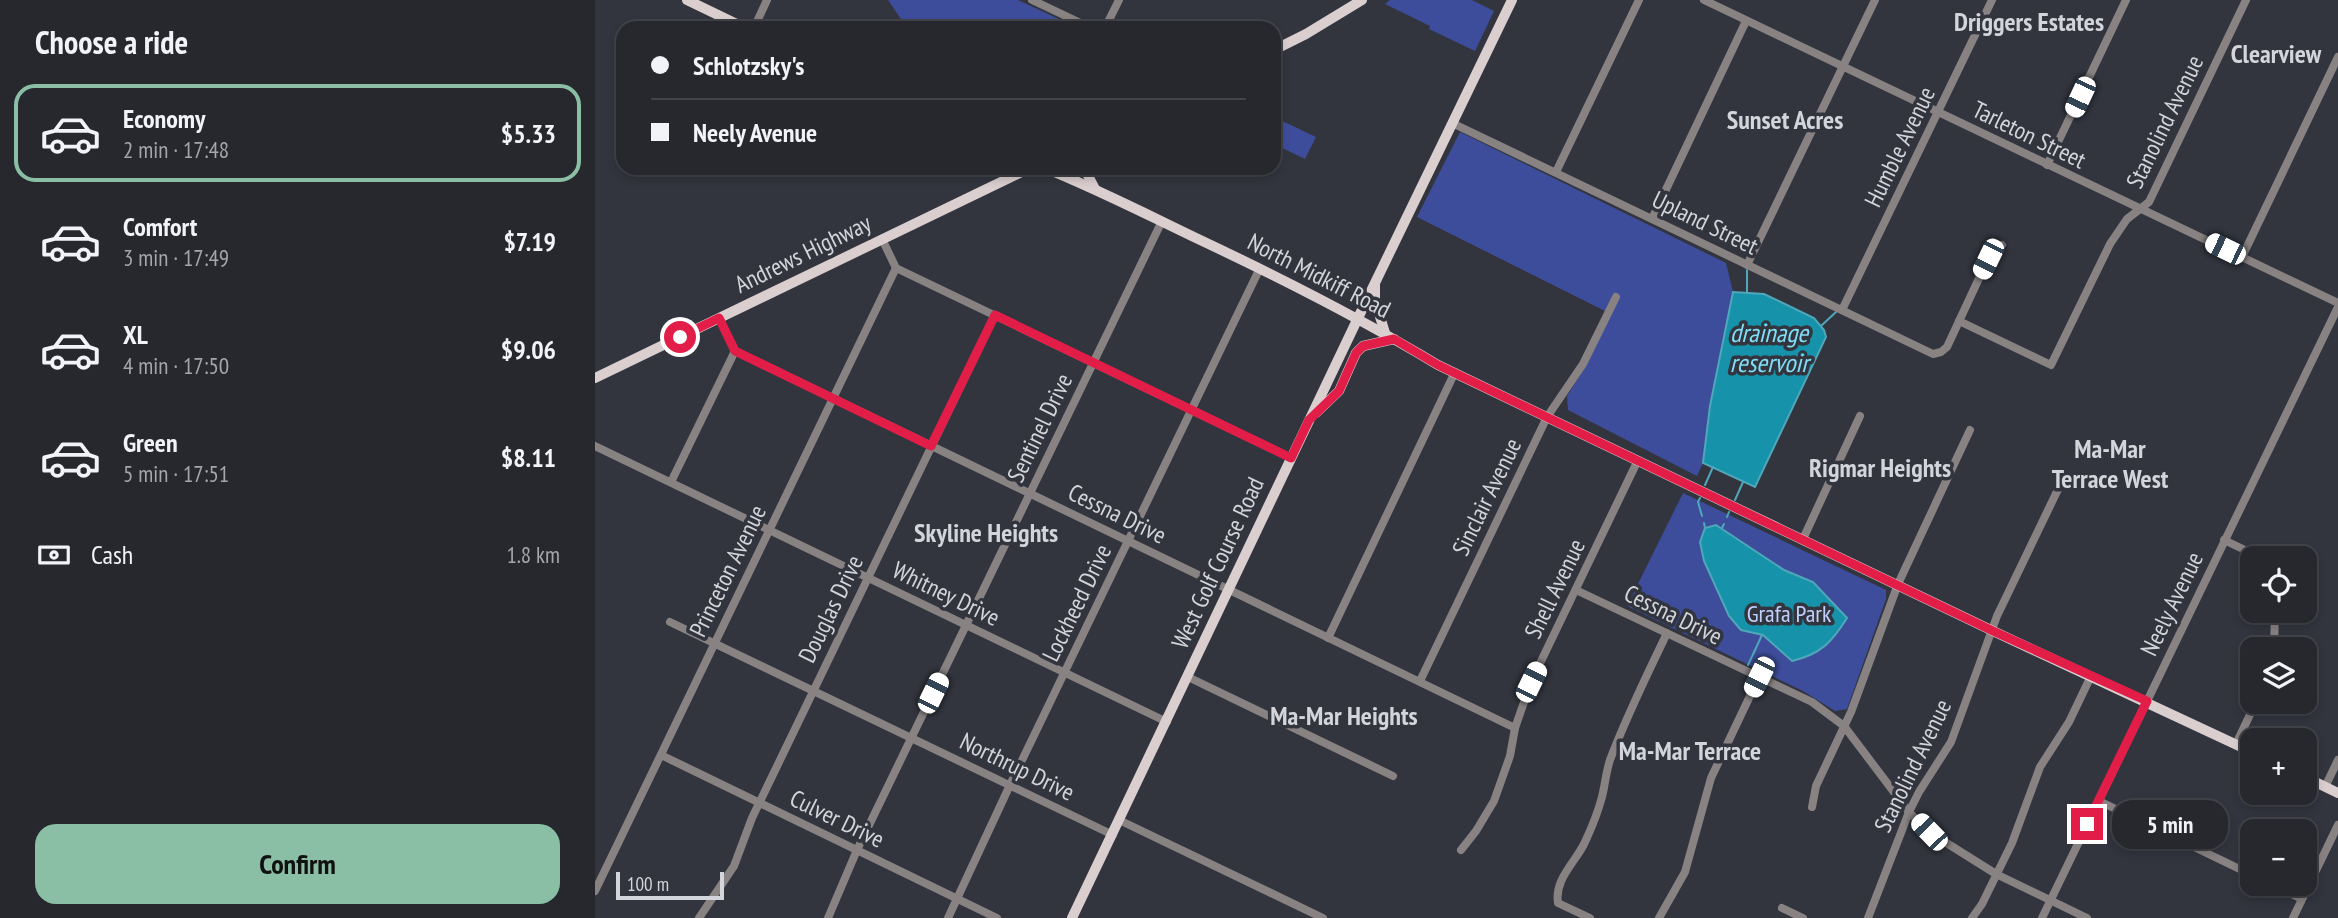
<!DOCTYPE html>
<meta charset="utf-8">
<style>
:root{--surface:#26282e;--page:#2e3036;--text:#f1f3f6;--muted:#a4a6aa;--line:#42444a;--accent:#8abfa5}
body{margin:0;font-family:"PT Sans Narrow",sans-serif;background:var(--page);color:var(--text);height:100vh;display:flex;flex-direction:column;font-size:26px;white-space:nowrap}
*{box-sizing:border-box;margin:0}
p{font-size:23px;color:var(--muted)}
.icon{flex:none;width:38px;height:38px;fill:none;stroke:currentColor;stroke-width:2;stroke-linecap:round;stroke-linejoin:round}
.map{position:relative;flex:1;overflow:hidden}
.side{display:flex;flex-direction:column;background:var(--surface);width:595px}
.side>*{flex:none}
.hud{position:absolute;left:21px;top:21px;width:665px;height:154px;border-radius:21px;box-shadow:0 4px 10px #0003,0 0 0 2px var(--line);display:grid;align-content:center;height:154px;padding:0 35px;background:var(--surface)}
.buttons{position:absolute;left:1645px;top:546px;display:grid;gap:14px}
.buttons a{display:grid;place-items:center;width:77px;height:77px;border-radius:14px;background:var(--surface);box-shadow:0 4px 10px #0003,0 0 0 2px var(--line);font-size:35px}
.scale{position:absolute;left:21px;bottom:18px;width:108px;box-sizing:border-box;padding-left:7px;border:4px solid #d3d5db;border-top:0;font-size:19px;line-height:24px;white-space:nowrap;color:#d3d5db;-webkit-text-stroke:5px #32353e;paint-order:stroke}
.end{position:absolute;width:32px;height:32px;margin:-16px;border:9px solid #e11d48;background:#fff;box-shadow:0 0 0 4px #fff}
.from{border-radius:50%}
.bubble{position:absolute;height:49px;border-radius:21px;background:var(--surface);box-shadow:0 4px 10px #0003,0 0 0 2px var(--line);font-size:23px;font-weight:700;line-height:49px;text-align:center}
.car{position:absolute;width:21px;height:42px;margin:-21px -10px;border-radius:9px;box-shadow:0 0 5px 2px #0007;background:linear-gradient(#fff 24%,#345 0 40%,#fff 0 76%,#345 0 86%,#fff 0)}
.hud b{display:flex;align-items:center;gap:24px;height:66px;font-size:26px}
.hud b+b{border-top:2px solid var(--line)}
.hud i{width:18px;height:18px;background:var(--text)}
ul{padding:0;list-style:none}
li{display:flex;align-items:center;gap:21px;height:98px;margin:0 14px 10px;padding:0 21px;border:4px solid transparent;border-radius:21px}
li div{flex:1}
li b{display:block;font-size:26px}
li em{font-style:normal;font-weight:700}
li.selected{border-color:var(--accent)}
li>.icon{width:63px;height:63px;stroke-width:1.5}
h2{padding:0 35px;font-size:32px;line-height:84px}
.pay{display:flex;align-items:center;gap:18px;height:77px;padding:0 35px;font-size:26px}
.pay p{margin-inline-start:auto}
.action{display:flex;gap:14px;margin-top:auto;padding:14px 35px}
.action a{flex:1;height:80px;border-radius:21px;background:var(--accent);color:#111;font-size:28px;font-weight:700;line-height:80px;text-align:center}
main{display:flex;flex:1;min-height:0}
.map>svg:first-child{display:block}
.green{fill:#3d4d9b}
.water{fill:#1693aa;stroke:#4fa7b9;stroke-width:2}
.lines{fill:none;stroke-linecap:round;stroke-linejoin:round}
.stream{stroke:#4fa7b9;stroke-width:2}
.minor{stroke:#888282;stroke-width:8}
.major{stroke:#dacecf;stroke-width:10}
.route{stroke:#e11d48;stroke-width:9}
.labels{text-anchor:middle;stroke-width:7;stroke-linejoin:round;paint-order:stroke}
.street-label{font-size:24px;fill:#d3d5db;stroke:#32353e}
.park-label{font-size:24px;fill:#c2d0fc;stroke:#32353e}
.neighbourhood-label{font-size:26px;font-weight:bold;fill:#d3d5db;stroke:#32353e}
.water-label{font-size:26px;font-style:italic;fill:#80dff7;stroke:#32353e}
</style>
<main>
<section class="side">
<h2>Choose a ride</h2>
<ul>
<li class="selected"><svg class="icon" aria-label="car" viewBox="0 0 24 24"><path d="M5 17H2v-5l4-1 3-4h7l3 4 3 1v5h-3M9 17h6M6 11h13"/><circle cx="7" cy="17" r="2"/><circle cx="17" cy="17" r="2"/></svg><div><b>Economy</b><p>2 min · 17:48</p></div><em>$5.33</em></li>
<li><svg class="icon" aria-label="car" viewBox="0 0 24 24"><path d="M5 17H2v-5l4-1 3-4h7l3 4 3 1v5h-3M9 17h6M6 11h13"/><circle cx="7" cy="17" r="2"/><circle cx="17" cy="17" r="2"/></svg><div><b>Comfort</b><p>3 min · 17:49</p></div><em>$7.19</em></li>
<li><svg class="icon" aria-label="car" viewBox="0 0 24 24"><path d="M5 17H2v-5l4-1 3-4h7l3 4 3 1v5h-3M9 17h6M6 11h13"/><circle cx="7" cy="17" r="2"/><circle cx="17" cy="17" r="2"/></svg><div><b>XL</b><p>4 min · 17:50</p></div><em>$9.06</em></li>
<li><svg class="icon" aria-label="car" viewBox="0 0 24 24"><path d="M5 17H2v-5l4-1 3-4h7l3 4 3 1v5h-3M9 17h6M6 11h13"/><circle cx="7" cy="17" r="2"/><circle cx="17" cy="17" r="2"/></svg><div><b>Green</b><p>5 min · 17:51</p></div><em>$8.11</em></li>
</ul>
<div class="pay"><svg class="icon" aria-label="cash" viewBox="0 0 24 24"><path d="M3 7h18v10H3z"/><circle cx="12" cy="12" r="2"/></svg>Cash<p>1.8 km</p></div>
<div class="action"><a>Confirm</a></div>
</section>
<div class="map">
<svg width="1743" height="918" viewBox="0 0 1743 918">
<rect width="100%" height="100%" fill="#32353e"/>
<g class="green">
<polygon points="293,0 423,0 466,20 462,28 312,28"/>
<polygon points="795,0 877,0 899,11 880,51 834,29 835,26 790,4"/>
<polygon points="679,117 721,137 710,159 679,144"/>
<polygon points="865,132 1131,263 1138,292 1108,463 1102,476 973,410 972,396 992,364 1016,314 822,217"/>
<polygon points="1088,493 1291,590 1291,599 1252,709 1240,711 1208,691 1032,606"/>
</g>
<g class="water">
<polygon points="1138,292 1169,294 1219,318 1229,330 1231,337 1160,487 1108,463 1115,406"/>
<path d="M1121 525 1189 570 1218 582 1252 618C1237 642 1226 654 1197 661L1168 635 1146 630 1134 616 1109 561 1105 542 1110 528Z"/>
</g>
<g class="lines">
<g class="stream">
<polyline points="1152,293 1152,270"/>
<polyline points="1226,326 1241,312"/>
<polyline points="1110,485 1118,467"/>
<polyline points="1105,498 1103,502 1107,516"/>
<polyline points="1140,500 1148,482"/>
<polyline points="1132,517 1134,512"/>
<polyline points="1109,523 1110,528"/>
<polyline points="1127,528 1129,524"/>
<polyline points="1153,665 1167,635"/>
</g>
<g class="minor">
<polyline points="437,0 496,28"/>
<polyline points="1109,0 1743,303"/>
<polyline points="159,28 172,0"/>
<polyline points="510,28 524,0"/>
<polyline points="857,123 1338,354 1346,352 1352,347 1393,259 1407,245"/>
<polyline points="1452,165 1531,0"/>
<polyline points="961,172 1044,0"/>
<polyline points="1057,219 1151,21"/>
<polyline points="287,239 301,268 696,458"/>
<polyline points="1647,257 1743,57"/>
<polyline points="1152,265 1280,0"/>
<polyline points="1247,310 1397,0"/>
<polyline points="124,318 140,351 920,728"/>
<polyline points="1364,321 1456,365 1515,244 1532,219 1554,202 1651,0"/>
<polyline points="0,446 572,722"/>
<polyline points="76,482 140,351"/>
<polyline points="1208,539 1265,416"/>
<polyline points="1629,540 1652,551 1661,558"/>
<polyline points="981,590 1217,702 1249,726 1314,812 1334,832 1401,874 1492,918"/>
<polyline points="75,622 518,835"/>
<polyline points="733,638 860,372"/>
<polyline points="1679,649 1680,611"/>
<polyline points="593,677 798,776"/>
<polyline points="825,681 952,417 988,364 1021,297"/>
<polyline points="1641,744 1661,702"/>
<polyline points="66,755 402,918"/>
<polyline points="1730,787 1743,760"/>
<polyline points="1504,801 1657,875"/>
<polyline points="1217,807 1221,786 1256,712 1303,584 1375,430"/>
<polyline points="524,820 728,918"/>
<polyline points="866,850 881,831 899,801 915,756 920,728 936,682 1043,460"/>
<polyline points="1676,884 1707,899"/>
<polyline points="0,891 301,268"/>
<polyline points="1187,908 1208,918"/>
<polyline points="104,918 139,866 157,818 400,315"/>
<polyline points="233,918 262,850 567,221"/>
<polyline points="353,918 415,785 665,268"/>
<path d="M995 918 963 903C959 879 981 862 990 842 997 827 1003 812 1007 797 1010 785 1011 772 1015 760 1031 717 1052 675 1072 633"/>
<polyline points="1064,918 1090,872 1116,778 1164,677"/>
<polyline points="1273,918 1314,812 1324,792 1356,742 1402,616 1468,479"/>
<polyline points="1377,918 1387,904 1417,843 1445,767 1474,722 1496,676"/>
<polyline points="1447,918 1743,307"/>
<polyline points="1698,918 1743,825"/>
</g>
<g class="major">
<polyline points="92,0 150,28"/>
<polyline points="679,50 711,34 767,0"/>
<path d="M450 168C502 189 551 214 601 238 684 277 765 318 843 365L1398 631 1657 752"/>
<polyline points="489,168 500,189"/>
<polyline points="780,285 780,300 790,333"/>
<polyline points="0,378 435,168"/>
<polyline points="721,413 744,391 761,353 768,346 799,339"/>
<polyline points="1710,777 1743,793"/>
<polyline points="477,918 763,318 917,0"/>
</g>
</g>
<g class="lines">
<polyline class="route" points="85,337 124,318 140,351 336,446 400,315 696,458 714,420 744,391 761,353 768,346 799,339 843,365 1398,631 1552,701 1492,824"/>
</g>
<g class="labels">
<g class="street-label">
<text transform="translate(1570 122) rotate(-64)" y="8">Stanolind Avenue</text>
<text transform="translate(1434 135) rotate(26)" y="8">Tarleton Street</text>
<text transform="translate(1305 147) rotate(-64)" y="8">Humble Avenue</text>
<text transform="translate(1110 223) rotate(26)" y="8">Upland Street</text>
<text transform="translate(208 254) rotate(-26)" y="8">Andrews Highway</text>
<text transform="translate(724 276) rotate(27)" y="8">North Midkiff Road</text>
<text transform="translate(445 428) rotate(-64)" y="8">Sentinel Drive</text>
<text transform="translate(892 497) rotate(-64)" y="8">Sinclair Avenue</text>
<text transform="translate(522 514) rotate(26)" y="8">Cessna Drive</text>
<text transform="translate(623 563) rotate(-65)" y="8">West Golf Course Road</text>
<text transform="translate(133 571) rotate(-64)" y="8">Princeton Avenue</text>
<text transform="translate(960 589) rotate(-64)" y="8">Shell Avenue</text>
<text transform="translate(351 594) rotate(26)" y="8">Whitney Drive</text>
<text transform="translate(482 603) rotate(-64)" y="8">Lockheed Drive</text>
<text transform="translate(1577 604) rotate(-64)" y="8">Neely Avenue</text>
<text transform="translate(236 609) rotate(-64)" y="8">Douglas Drive</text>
<text transform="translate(1078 615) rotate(26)" y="8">Cessna Drive</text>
<text transform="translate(1318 766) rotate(-64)" y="8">Stanolind Avenue</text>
<text transform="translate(422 767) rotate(26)" y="8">Northrup Drive</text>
<text transform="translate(242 819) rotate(26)" y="8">Culver Drive</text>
</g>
<g class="park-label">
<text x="1194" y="622">Grafa Park</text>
</g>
<g class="neighbourhood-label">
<text x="1434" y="31">Driggers Estates</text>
<text x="1681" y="63">Clearview</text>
<text x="1190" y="129">Sunset Acres</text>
<text x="1515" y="458">Ma-Mar<tspan x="1515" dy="30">Terrace West</tspan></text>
<text x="1285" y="477">Rigmar Heights</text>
<text x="391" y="542">Skyline Heights</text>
<text x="749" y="725">Ma-Mar Heights</text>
<text x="1095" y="760">Ma-Mar Terrace</text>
</g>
<g class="water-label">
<text x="1174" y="342">drainage<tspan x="1174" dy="30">reservoir</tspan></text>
</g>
</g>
</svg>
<div class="buttons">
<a><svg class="icon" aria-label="locate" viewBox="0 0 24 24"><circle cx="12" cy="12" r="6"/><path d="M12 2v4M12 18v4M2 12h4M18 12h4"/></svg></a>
<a><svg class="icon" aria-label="layers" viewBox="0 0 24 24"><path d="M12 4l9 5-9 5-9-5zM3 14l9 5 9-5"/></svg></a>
<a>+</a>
<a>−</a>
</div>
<div class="scale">100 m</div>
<i class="end from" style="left:85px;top:337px"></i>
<i class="end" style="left:1492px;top:824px"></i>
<div class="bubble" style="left:1517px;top:800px;width:116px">5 min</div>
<i class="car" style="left:1485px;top:97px;rotate:205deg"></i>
<i class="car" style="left:1630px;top:249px;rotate:296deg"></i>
<i class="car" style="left:1393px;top:259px;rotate:206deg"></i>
<i class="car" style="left:1164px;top:677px;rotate:206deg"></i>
<i class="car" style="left:936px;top:682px;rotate:26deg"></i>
<i class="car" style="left:338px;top:693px;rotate:26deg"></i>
<i class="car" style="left:1334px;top:832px;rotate:316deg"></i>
<div class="hud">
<b><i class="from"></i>Schlotzsky's</b>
<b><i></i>Neely Avenue</b>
</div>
</div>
</main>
